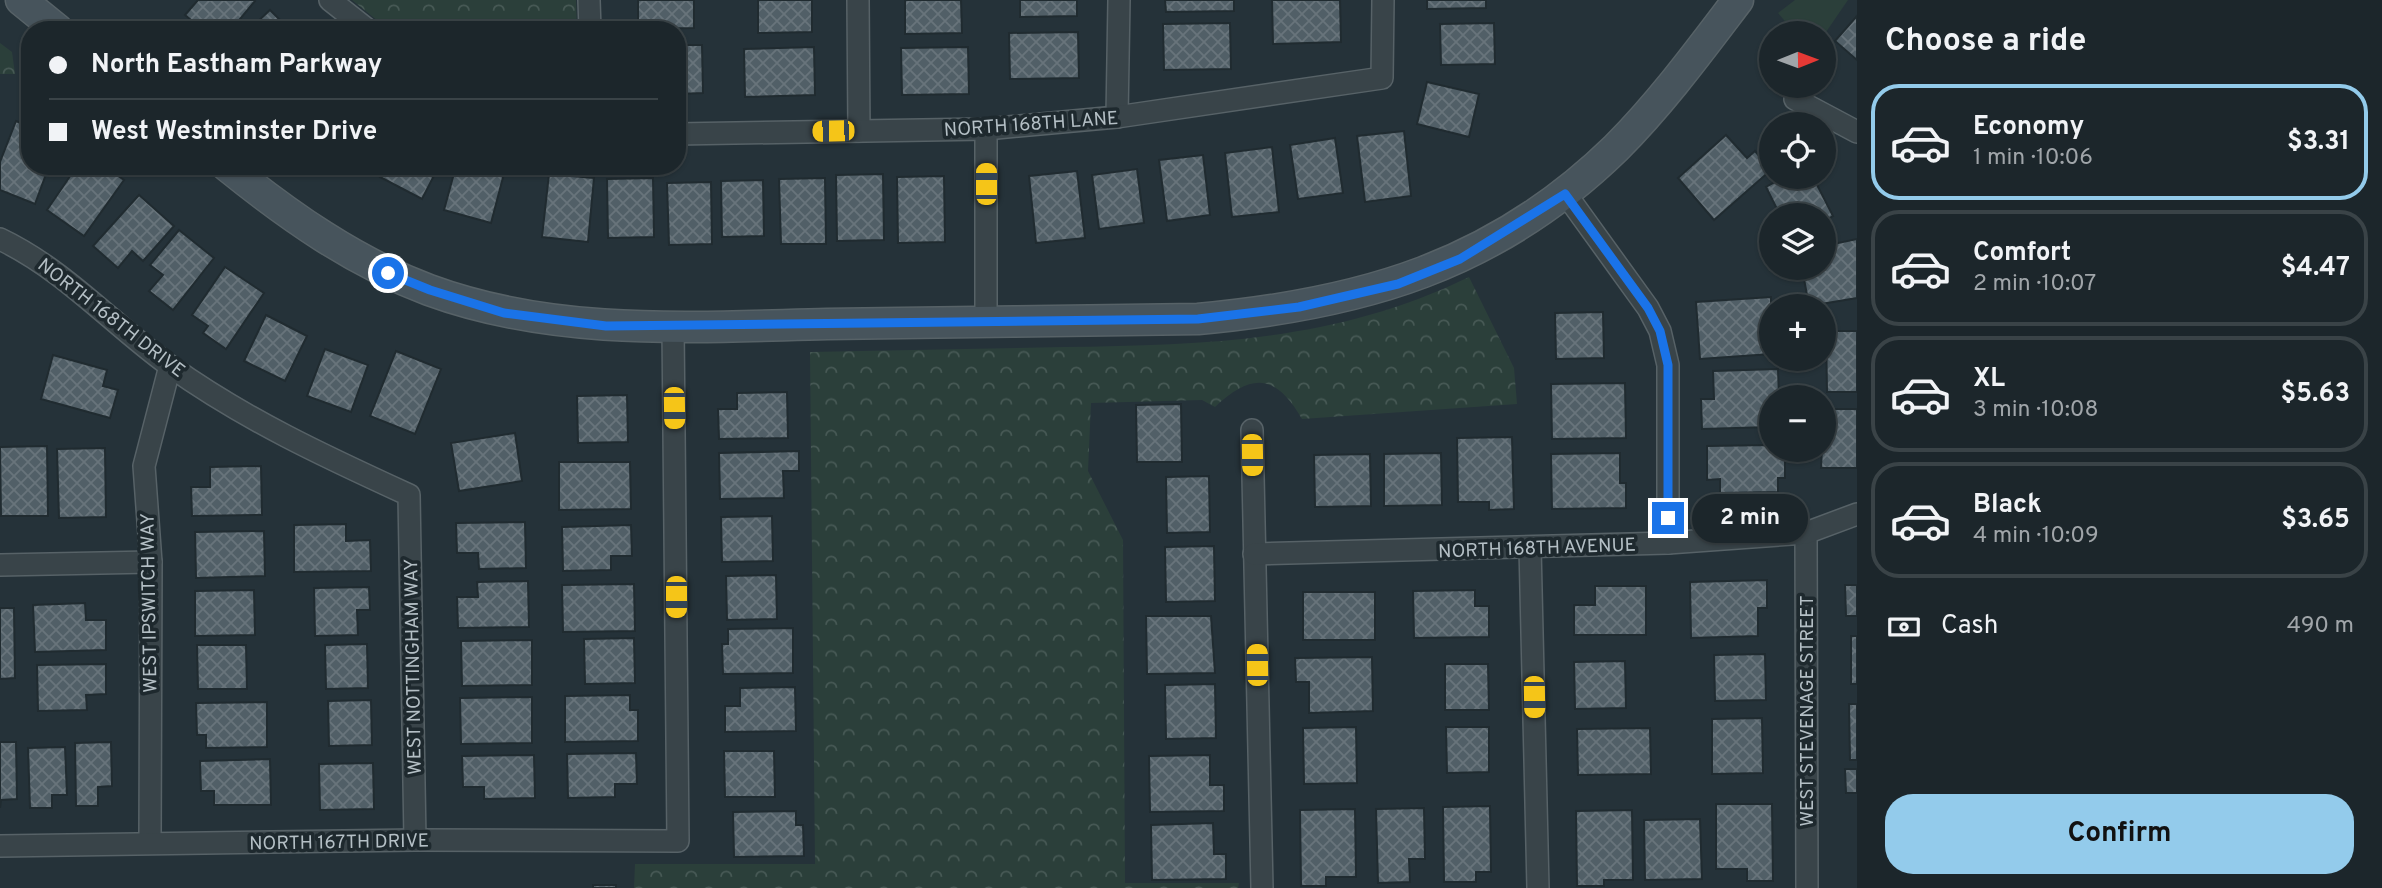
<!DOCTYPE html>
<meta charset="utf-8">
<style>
:root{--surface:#1c262b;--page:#293237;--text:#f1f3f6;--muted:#a0a5a9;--line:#3a4347;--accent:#93cbeb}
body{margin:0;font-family:Overpass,sans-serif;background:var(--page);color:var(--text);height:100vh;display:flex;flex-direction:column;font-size:26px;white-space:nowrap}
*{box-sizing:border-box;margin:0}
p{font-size:23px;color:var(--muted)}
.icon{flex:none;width:38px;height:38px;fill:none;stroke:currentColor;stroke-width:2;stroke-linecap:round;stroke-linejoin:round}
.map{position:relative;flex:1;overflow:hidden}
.sheet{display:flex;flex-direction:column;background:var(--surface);width:525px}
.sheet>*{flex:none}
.guide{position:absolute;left:21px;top:21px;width:665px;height:154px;border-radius:28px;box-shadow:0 2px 5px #0004,0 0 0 2px var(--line);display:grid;align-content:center;height:154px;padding:0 28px;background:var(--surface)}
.needle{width:46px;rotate:89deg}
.fabs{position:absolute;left:1759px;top:21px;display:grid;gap:14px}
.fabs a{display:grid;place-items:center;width:77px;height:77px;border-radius:50%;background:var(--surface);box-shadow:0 2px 5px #0004,0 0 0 2px var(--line);font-size:35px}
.end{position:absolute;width:32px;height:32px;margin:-16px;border:9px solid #1a73e8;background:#fff;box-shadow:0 0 0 4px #fff}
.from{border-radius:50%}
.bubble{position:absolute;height:49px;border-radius:24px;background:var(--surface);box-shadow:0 2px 5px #0004,0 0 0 2px var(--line);font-size:23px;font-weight:700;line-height:49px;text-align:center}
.car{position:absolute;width:21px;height:42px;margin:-21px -10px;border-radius:9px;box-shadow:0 0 5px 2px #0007;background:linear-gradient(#f5c518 24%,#345 0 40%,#f5c518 0 76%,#345 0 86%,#f5c518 0)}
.guide b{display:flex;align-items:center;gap:24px;height:66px;font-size:26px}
.guide b+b{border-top:2px solid var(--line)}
.guide i{width:18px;height:18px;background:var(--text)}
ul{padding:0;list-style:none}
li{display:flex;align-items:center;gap:21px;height:116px;margin:0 14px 10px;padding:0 14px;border:4px solid var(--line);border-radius:28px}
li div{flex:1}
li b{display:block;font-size:26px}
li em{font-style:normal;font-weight:700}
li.current{border-color:var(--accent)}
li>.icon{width:63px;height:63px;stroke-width:1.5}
h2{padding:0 28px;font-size:32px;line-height:84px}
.pay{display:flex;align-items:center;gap:18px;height:77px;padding:0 28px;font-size:26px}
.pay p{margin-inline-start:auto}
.action{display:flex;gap:14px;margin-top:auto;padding:14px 28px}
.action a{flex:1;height:80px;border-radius:28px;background:var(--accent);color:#111;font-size:28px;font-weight:700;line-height:80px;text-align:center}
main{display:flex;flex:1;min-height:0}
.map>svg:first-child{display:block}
.grass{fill:#2b3f3a}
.park{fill:url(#park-crowns)}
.building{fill:url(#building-cross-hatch);stroke:#202b30;stroke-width:2}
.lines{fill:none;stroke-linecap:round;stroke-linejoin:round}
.street-casing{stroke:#576267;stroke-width:24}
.secondary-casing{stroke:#576267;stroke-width:33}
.street{stroke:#394449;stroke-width:21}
.secondary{stroke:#47545c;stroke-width:30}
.route{stroke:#1a73e8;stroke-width:9}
.labels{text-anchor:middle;stroke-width:7;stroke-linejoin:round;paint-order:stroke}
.street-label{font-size:19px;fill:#b4bfc5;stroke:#1e292e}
</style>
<main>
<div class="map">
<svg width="1857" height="888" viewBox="0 0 1857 888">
<defs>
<pattern id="park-crowns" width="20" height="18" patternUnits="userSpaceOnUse" patternTransform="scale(1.75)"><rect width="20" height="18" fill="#2b3f3a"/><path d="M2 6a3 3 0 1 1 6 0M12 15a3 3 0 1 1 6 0" fill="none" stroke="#475955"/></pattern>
<pattern id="building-cross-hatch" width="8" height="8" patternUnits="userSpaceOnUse" patternTransform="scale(1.75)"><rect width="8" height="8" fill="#515f67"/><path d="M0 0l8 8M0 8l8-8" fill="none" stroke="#68747b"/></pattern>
</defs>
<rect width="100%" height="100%" fill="#253239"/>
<polygon class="grass" points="1795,0 1848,0 1824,35 1795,33 1778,13"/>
<g class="park">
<polygon points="352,0 576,0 577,30 389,30"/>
<polygon points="0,43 12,52 15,74 0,74"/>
<path d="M1469 277 1514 368 1517 404 1302 419C1276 374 1252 372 1215 407L1202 400 1091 403 1088 471 1123 540 1125 883H1239L1238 888H634L635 864H815L810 352C895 350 980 349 1065 347 1208 345 1338 341 1469 277Z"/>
</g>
<g class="building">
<polygon points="198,0 254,0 255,1 231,30 203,30 185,15"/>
<polygon points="638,0 694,0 694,28 638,29"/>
<polygon points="758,0 812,0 812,32 758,33"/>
<polygon points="905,0 961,0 962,33 905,34"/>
<polygon points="1020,0 1077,0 1077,16 1020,17"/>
<polygon points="1165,0 1234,0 1234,11 1166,12"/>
<polygon points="1272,0 1340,0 1341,42 1273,44"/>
<polygon points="1427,0 1486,0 1486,8 1427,9"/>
<polygon points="270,10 290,30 249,30"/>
<polygon points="1857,16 1857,60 1835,41"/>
<polygon points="1230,23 1231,69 1164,70 1163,24"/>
<polygon points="1494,23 1495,64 1441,65 1440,24"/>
<polygon points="1078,32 1079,78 1010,79 1009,33"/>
<polygon points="677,45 702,45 703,93 677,94"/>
<polygon points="814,47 815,95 745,97 744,49"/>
<polygon points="968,47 969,94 902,95 901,48"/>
<polygon points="1427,82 1479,94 1469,137 1417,124"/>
<polygon points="16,121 30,127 30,166 49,166 35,204 0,190 0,162"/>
<polygon points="1404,131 1411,196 1365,202 1357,136"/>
<polygon points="1726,135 1747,158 1755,151 1771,170 1714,220 1678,178"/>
<polygon points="1335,138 1343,193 1298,199 1290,145"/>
<polygon points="1272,147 1279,212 1232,217 1225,153"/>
<polygon points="1203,155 1210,215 1167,221 1159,160"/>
<polygon points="77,166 104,166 124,180 84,236 47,210"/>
<polygon points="385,166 439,166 422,199 380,177"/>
<polygon points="456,166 506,166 491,223 444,210"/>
<polygon points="1137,169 1144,223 1099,229 1092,175"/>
<polygon points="1077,171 1085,238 1036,243 1029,176"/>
<polygon points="549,174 594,178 588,242 542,237"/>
<polygon points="883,174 884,240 837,241 836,175"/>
<polygon points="944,176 945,242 898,243 897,177"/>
<polygon points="1784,177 1813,177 1833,216 1824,221 1824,215 1780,215 1766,187"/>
<polygon points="653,178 654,237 608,238 607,179"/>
<polygon points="825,178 826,244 781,244 779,179"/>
<polygon points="763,180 764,236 722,237 721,181"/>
<polygon points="711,182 712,244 669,245 667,183"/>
<polygon points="139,195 174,226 143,261 132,251 118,268 93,246"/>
<polygon points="179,230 214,258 173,310 149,291 163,275 150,265"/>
<polygon points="1857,239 1857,298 1809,306 1802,268 1824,268 1824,246"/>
<polygon points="225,267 264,293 226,349 203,333 208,326 192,315"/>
<polygon points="1771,297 1771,354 1700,359 1696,302"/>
<polygon points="1603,312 1604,358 1556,359 1555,313"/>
<polygon points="266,315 307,336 285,381 244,361"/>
<polygon points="1826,331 1857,331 1857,392 1827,392"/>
<polygon points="325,349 368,365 351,412 307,396"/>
<polygon points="396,351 441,369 415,434 370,416"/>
<polygon points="53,355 107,370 103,386 118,390 110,418 41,399"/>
<polygon points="1778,369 1779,397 1771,397 1771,427 1702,429 1701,399 1714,399 1713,371"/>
<polygon points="1625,383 1626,438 1552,439 1551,384"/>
<polygon points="787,392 788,438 719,439 718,409 737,409 737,393"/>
<polygon points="627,395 628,442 578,443 577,396"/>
<polygon points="1181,404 1182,462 1137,462 1136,405"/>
<polygon points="1824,409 1857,409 1857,468 1821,468"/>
<polygon points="515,433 522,481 459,491 451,443"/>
<polygon points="1512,437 1514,509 1489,510 1489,502 1458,502 1457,438"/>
<polygon points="1771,445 1771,450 1785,450 1785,478 1778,478 1778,492 1720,493 1720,479 1707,480 1707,446"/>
<polygon points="47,446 48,516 1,516 0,447"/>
<polygon points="105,448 106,517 59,518 57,449"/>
<polygon points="799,451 799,471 783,471 784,498 720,499 719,453"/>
<polygon points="1441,453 1442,505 1384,506 1384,454"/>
<polygon points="1620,453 1620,483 1626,483 1626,508 1552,509 1551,454"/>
<polygon points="1370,454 1371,506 1315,507 1314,455"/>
<polygon points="559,462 630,462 631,509 559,510"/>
<polygon points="261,466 262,515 192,516 191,487 210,487 210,467"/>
<polygon points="1209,476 1210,532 1167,533 1166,477"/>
<polygon points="772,516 773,561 722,562 721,517"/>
<polygon points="525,522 526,568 479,569 478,553 457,553 456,523"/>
<polygon points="346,524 346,541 370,540 371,571 294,572 294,525"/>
<polygon points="631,525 632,556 611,556 611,570 563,571 562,527"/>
<polygon points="264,531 265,576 196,578 195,532"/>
<polygon points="1214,546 1215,601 1166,602 1165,547"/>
<polygon points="776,575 777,619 727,620 726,576"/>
<polygon points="1767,580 1767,608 1758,608 1758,636 1691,638 1690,582"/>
<polygon points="528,581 529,627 458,628 457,597 478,597 477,582"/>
<polygon points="634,584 635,631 563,632 562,585"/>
<polygon points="1845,585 1857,585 1857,616 1846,616"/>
<polygon points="1595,586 1646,586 1646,635 1574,635 1574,605 1595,605"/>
<polygon points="369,587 370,610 357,610 358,635 315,636 314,588"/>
<polygon points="254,590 255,635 195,636 195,591"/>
<polygon points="1475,590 1475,606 1489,606 1489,637 1414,638 1413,591"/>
<rect x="1303" y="592" width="72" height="48"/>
<polygon points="85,603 86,620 106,620 106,650 35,652 33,605"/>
<polygon points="0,608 14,608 15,678 0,679"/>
<polygon points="1146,616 1211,616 1215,673 1147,674"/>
<polygon points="793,628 793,673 723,674 722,644 728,644 728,629"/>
<rect x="1851" y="636" width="6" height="48"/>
<polygon points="634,638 635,683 585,684 584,639"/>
<polygon points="532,640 532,685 462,686 461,641"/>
<polygon points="367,644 368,688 326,689 325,645"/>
<polygon points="197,645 246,645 247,689 198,689"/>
<polygon points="1765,654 1766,700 1715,701 1714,655"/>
<polygon points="1372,657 1373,711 1309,713 1309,682 1296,682 1295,658"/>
<polygon points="1625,661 1626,708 1575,709 1574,662"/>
<polygon points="106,664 106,694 86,695 87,710 38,711 37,665"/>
<polygon points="1445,664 1488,664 1489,710 1445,710"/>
<polygon points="1215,684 1216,738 1166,739 1165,685"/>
<polygon points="795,687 796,731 725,732 725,706 740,706 740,688"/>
<polygon points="630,695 630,710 638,710 638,741 565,742 565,696"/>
<polygon points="532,697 532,743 461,744 460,698"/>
<polygon points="371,700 372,745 329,746 328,701"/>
<polygon points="267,702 267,747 206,748 206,735 197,735 196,703"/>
<polygon points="1849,704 1857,704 1857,760 1850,760"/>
<polygon points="1762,718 1763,773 1712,774 1712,719"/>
<polygon points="1356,727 1357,783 1304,784 1303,728"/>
<polygon points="1446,727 1489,727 1489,772 1447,773"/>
<polygon points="1650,728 1651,774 1578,775 1577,729"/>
<polygon points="0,742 16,742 17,799 1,800 0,808"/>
<polygon points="111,742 112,786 98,787 98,806 76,806 75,743"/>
<polygon points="65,747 67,795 52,795 52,808 30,808 28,748"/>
<polygon points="724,751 774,751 775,797 725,797"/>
<polygon points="636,753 637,784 615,784 615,797 568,798 567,754"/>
<polygon points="534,755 535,798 484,799 484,787 463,787 462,756"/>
<polygon points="1210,755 1210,785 1224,785 1224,811 1150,812 1149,756"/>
<polygon points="270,759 271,805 214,805 214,791 201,791 200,761"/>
<polygon points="373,763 374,809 320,810 319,764"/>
<polygon points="1845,769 1857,769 1857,793 1846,793"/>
<polygon points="1716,804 1772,804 1773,881 1747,881 1747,869 1716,869"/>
<polygon points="1490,806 1491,872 1476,872 1476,882 1444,882 1443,807"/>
<polygon points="1424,808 1425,859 1409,859 1410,882 1378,883 1376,809"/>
<polygon points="1355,809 1356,877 1326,877 1326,886 1301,886 1300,810"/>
<polygon points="1632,810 1633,880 1604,880 1604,886 1577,886 1576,811"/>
<polygon points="796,811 796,825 803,825 804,856 734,857 733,812"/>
<polygon points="1700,819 1702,879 1645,880 1644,820"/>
<polygon points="1213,823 1214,854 1226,854 1226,879 1152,880 1151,825"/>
<rect x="593" y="885" width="23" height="3"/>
</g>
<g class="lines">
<g class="street-casing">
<g id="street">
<polyline points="330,0 368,30"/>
<polyline points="589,0 590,30"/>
<polyline points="858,0 859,131"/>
<polyline points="1795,99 1857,132"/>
<polyline points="1117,117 1119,0"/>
<polyline points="986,129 986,322"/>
<polyline points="677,134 986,129 1117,117 1382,78 1383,0"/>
<polyline points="1565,193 1648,308 1660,331 1668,365 1668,543"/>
<path d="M0 239C65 270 112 324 170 366 244 419 326 457 409 495L415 840"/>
<polyline points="1252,430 1262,888"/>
<polyline points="1806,533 1807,888"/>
<polyline points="1530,547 1538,888"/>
<polyline points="1254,554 1668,543 1806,533 1857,514"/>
<polyline points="0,565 151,562"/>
<polyline points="150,843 151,562 144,466 170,366"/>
<polyline points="0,846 415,840 678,841 673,327"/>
</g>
</g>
<g class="secondary-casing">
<g id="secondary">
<polyline points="21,0 58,30"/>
<path d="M227 166C289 216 354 262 429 290 557 337 693 327 827 324 951 322 1074 321 1198 319 1362 304 1495 266 1616 148 1661 103 1700 50 1738 0"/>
</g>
</g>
<use href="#street" class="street"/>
<use href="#secondary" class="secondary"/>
</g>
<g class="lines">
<polyline class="route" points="388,273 430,290 504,313 606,326 1198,319 1299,307 1398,284 1460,259 1565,194 1648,308 1660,331 1668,365 1668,518"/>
</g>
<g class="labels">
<g class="street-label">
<text transform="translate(1031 123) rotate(-4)" y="7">NORTH 168TH LANE</text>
<text transform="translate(112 317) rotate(38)" y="7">NORTH 168TH DRIVE</text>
<text transform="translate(1537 547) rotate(-2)" y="7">NORTH 168TH AVENUE</text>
<text transform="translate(148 603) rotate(-91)" y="7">WEST IPSWITCH WAY</text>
<text transform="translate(412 667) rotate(-91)" y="7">WEST NOTTINGHAM WAY</text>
<text transform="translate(1806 711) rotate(-90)" y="7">WEST STEVENAGE STREET</text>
<text transform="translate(339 841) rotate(-1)" y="7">NORTH 167TH DRIVE</text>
</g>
</g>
</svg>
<div class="fabs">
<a><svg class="needle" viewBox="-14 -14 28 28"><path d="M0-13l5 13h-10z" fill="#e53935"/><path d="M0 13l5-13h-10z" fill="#a0a5a9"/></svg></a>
<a><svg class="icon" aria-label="locate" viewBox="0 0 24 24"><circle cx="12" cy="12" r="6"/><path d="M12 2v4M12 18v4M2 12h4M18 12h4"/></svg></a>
<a><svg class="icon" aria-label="layers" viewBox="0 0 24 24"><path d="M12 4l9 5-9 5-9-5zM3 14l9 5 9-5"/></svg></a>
<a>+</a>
<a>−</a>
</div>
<i class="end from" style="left:388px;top:273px"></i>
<i class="end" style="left:1668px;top:518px"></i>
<div class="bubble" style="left:1692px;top:494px;width:116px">2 min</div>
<i class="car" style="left:833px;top:131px;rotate:269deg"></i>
<i class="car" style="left:986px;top:184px;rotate:0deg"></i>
<i class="car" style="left:674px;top:408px;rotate:179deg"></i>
<i class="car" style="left:1252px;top:455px;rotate:179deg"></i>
<i class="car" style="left:676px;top:597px;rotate:180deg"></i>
<i class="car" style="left:1257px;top:665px;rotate:359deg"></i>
<i class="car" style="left:1534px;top:697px;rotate:179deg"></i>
<div class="guide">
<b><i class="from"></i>North Eastham Parkway</b>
<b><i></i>West Westminster Drive</b>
</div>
</div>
<section class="sheet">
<h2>Choose a ride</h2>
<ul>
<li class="current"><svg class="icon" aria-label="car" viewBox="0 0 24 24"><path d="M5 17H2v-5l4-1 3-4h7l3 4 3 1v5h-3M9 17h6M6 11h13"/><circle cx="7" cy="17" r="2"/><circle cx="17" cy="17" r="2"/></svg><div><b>Economy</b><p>1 min · 10:06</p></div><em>$3.31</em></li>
<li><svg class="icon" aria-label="car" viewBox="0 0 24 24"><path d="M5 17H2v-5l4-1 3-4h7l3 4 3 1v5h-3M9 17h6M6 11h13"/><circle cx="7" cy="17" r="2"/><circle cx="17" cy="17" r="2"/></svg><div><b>Comfort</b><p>2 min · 10:07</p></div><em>$4.47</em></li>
<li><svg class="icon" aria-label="car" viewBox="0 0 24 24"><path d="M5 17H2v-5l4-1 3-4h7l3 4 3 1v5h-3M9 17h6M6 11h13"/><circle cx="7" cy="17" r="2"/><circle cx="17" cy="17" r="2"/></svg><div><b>XL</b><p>3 min · 10:08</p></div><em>$5.63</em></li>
<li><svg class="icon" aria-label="car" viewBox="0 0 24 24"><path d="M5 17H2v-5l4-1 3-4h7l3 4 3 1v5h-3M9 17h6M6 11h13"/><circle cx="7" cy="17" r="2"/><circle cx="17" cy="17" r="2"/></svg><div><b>Black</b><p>4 min · 10:09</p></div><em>$3.65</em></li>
</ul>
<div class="pay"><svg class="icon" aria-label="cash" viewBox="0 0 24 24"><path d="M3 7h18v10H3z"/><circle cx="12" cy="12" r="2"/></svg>Cash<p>490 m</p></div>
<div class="action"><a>Confirm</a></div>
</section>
</main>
